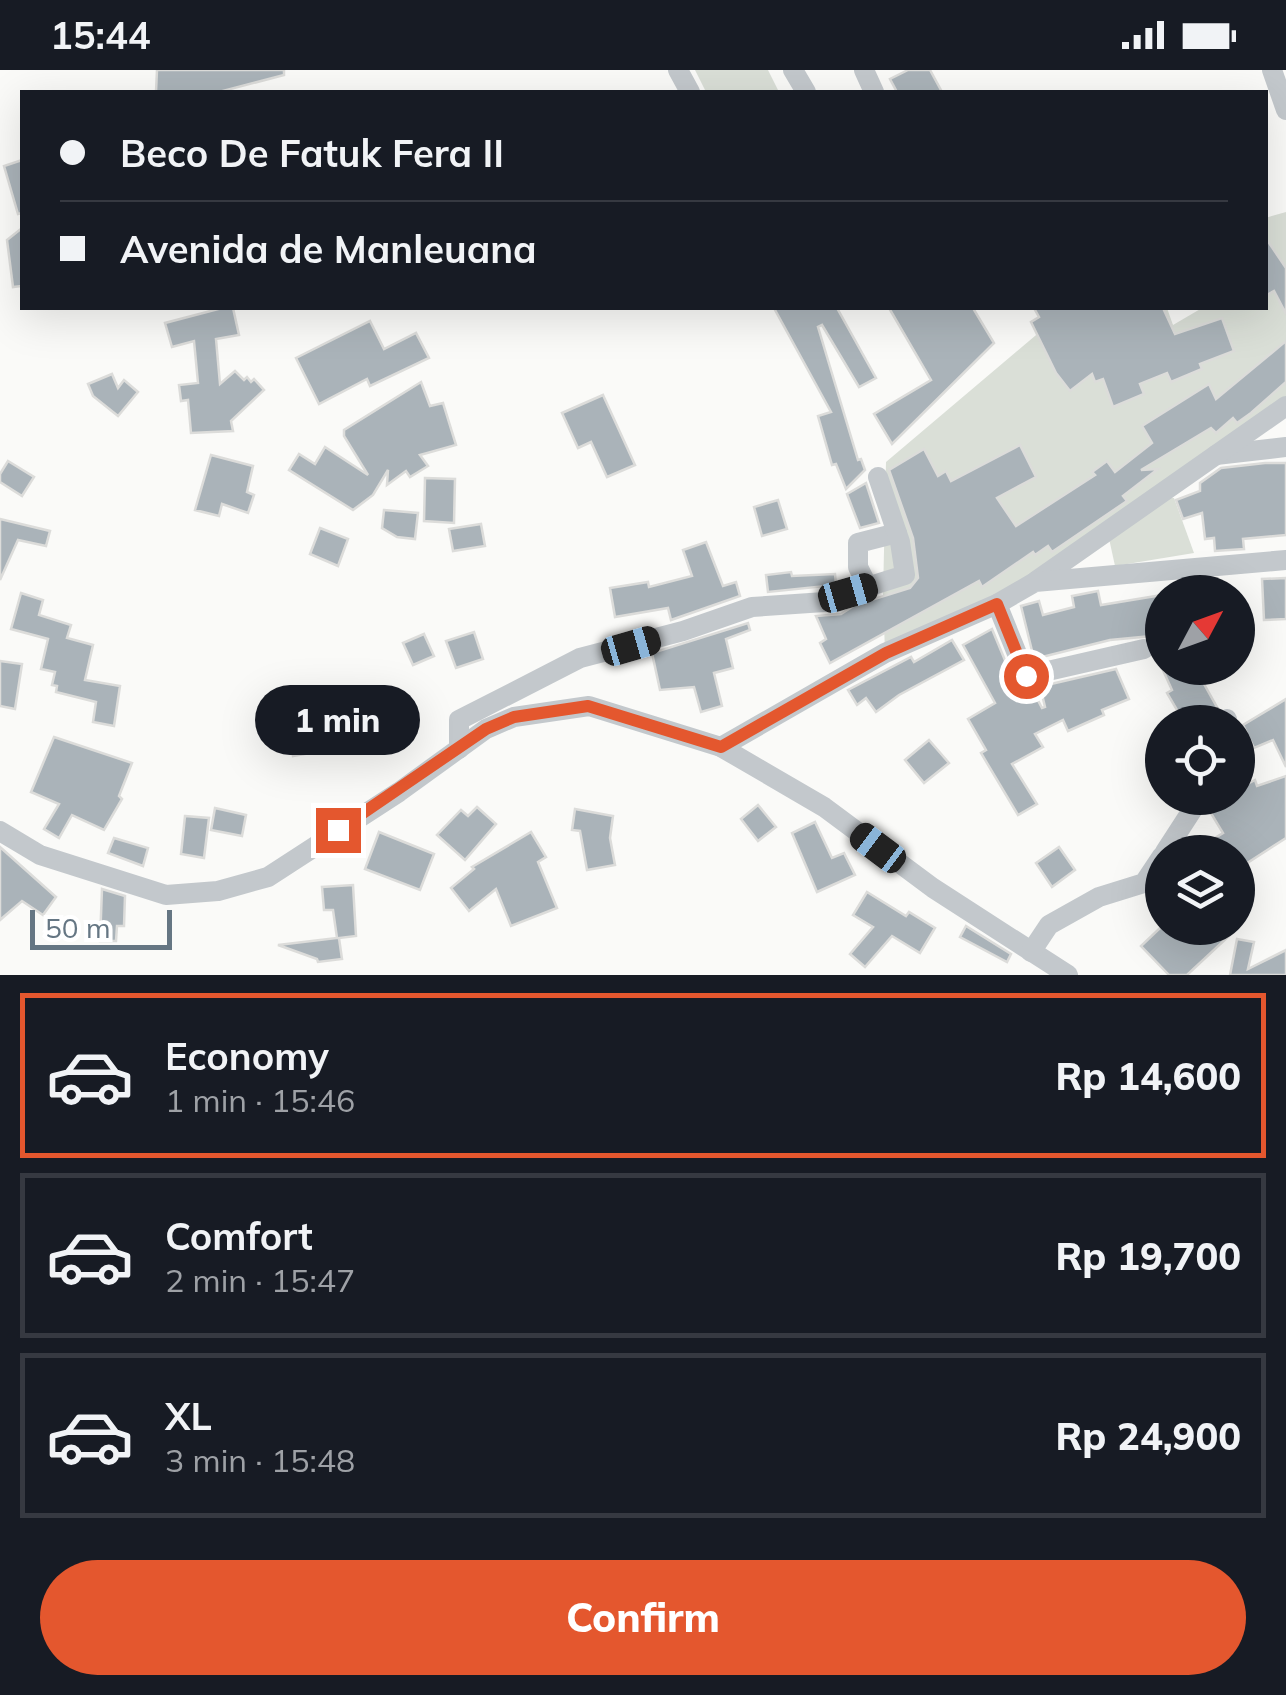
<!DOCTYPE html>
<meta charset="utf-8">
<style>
:root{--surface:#171b24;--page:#20242c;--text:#f1f3f6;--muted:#9ea1a6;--line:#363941;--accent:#e4572e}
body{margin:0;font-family:Mulish,sans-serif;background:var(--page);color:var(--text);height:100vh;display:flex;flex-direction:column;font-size:38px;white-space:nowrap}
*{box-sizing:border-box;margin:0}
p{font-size:32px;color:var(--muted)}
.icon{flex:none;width:55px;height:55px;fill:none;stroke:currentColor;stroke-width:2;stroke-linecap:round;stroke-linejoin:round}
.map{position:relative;height:905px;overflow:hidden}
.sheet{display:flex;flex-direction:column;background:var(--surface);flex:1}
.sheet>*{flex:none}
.top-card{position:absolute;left:20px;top:20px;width:1248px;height:220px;border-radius:0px;box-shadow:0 10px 40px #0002;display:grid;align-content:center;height:220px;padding:0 40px;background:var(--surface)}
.needle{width:65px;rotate:49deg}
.buttons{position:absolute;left:1145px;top:505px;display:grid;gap:20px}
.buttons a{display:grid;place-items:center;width:110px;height:110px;border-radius:50%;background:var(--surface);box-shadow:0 10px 40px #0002;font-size:50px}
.scale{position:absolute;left:30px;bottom:25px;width:142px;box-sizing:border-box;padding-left:10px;border:5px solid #657683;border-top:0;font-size:28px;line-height:35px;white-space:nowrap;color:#657683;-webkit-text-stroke:8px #fff;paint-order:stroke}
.end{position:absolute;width:45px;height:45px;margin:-22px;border:12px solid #e4572e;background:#fff;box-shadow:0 0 0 5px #fff}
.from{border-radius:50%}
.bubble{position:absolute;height:70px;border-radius:35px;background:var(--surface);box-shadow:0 10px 40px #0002;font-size:32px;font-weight:800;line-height:70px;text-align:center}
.car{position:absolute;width:30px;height:60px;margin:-30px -15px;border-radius:12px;box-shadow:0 0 8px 2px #0007;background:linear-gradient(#222 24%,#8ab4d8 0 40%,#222 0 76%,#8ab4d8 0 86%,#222 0)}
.top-card b{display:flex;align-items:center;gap:35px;height:95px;font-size:38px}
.top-card b+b{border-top:2px solid var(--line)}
.top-card i{width:25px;height:25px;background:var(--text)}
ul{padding:18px 0 0;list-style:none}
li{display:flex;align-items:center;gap:30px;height:165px;margin:0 20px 15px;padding:0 20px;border:5px solid var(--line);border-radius:0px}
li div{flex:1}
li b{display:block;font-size:38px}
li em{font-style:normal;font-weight:800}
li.current{border-color:var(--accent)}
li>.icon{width:90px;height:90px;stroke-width:1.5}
.button{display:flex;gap:20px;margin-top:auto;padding:20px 40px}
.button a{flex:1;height:115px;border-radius:60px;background:var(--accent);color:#fff;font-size:40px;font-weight:800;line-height:115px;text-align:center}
.status{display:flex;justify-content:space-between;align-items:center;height:70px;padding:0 50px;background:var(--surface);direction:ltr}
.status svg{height:28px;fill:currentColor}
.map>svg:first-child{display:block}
.green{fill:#dadfd7}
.building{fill:#aab3b9;stroke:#dcdcda;stroke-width:2.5}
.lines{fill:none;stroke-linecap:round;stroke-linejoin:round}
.minor{stroke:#c3c8cc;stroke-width:20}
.route{stroke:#e4572e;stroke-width:12}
</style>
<div class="status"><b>15:44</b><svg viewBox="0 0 49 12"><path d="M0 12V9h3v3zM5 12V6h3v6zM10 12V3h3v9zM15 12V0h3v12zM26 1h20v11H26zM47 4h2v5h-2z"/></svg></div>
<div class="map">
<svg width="1286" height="905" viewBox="0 0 1286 905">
<rect width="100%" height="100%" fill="#fafaf8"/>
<g class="green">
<polygon points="695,0 768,0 779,22 706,22"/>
<polygon points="1286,142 1286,336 1035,512 885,583 883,525 886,392 1068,238 1167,238 1173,255 1202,238 1265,238 1265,148"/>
<polygon points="1167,428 1174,428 1194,483 1115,496 1108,464"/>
</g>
<g class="building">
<polygon points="157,0 284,0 284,5 219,22 156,22"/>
<polygon points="908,0 930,0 942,22 897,22 890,9"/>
<polygon points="22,90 22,143 18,144 4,96"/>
<polygon points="22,158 22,216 13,217 7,170"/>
<polygon points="1265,167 1286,198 1286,244 1274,221 1265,226"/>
<polygon points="222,238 233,238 239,265 216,269 220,314 235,301 244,310 247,307 251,312 254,309 264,320 231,351 233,361 191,363 188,330 181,331 179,315 198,313 194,271 172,277 165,253"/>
<polygon points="774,238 837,238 876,308 859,317 822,255 818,257 858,390 861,389 865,400 846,419 836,394 832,395 818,346 831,342"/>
<polygon points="889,238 973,238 994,273 892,374 874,344 931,310"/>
<polygon points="1034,238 1163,238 1175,264 1222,248 1234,281 1200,294 1202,299 1171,312 1167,303 1140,314 1144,324 1113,337 1103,309 1095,312 1092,304 1070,321 1056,303 1031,252 1039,247"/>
<polygon points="370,251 384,279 416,263 429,288 370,316 367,309 319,334 296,288"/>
<polygon points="1286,271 1286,312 1251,343 1237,353 1233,348 1216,363 1211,358 1141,400 1158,399 1123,426 1127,431 1052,482 1048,476 1035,485 1033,482 982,517 979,511 830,593 820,573 826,569 816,546 841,544 855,535 910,518 918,508 913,468 889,400 924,379 938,406 946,401 951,411 1020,375 1036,407 997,428 1016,456 1095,405 1092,402 1107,391 1115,402 1152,373 1142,356 1209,314 1216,329"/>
<polygon points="112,304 118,318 124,310 138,322 118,346 93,326 88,314"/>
<polygon points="421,312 430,336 443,333 456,375 420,385 428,396 410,407 406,401 387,415 388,400 373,425 353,440 289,400 299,384 315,394 325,377 368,405 344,366 344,360"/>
<polygon points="603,325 635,395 607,407 591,372 578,378 562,343"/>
<polygon points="211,385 253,396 247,422 254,425 248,443 222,434 219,446 195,440"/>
<polygon points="8,391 34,407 22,426 0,412 0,404"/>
<polygon points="1265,393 1286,393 1286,465 1243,469 1244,479 1215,481 1214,468 1205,469 1202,443 1183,449 1176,430 1200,421 1200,413 1221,398"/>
<polygon points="425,408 455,409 454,453 424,451"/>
<polygon points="866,413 879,453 860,458 847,424"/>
<polygon points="778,430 787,459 762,466 754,437"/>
<polygon points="384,440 418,443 415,469 397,467 382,458"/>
<polygon points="0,449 50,461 46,476 18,470 0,510"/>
<polygon points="481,454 485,476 453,481 449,459"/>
<polygon points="320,458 348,469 338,496 310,484"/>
<polygon points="706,472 723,516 736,512 740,526 671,550 668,538 615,547 610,518 648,512 649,517 692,506 683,480"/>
<polygon points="791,502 792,506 835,504 836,515 768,522 766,505"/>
<polygon points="1286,508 1286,549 1264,550 1262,509"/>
<polygon points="1098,521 1101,535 1162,525 1162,565 1110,570 1034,589 1021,536 1039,531 1043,545 1074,537 1072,526"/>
<polygon points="21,523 43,530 39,545 71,555 67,568 93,575 85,610 120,616 114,656 93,652 96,632 56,622 57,616 52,615 55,602 41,599 48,569 11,559"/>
<polygon points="748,553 750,560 726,569 733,598 714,603 722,636 701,642 694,617 660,620 652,583"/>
<polygon points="992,559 1014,612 1022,619 1032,619 1042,638 1045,637 1041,620 1051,614 1116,599 1129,629 1102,640 1104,645 1068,661 1063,650 1035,664 1043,677 1012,694 1037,734 1018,745 981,683 986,680 968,649 995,633 963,575"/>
<polygon points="474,562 483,589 456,598 446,571"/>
<polygon points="424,564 434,586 413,595 403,573"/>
<polygon points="952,570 964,590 899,625 876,642 866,628 857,635 848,620 911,587 914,592"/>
<polygon points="0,591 22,594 15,639 0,636"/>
<polygon points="1162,598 1195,598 1218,639 1213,646 1202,652 1184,652 1167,623 1172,620"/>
<polygon points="1286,629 1286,697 1273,670 1254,678 1243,655"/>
<polygon points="311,660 316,682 293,686 289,665"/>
<polygon points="54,667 132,693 119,726 122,729 104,760 72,745 59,768 44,759 59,734 31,722"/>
<polygon points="929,670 949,693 924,713 905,690"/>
<polygon points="1286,706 1286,768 1238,799 1238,782 1213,782 1207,773 1223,763 1209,740 1211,736 1226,728 1238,728 1238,719 1255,710 1257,716"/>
<polygon points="758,735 776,757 758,771 741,749"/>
<polygon points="477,737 496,754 465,790 437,765 461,740 468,746"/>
<polygon points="215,738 246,745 242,766 211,760"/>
<polygon points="575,739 613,746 610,768 615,795 587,800 580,761 572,760"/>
<polygon points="185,746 209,748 204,788 181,784"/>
<polygon points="815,752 832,788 844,783 855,805 817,822 792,763"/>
<polygon points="379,762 434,784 420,820 365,799"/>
<polygon points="531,762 546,787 538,792 557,838 511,856 496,819 469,841 451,818 474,799 472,797"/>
<polygon points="114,768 148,778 143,796 108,783"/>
<polygon points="0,777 56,827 43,845 22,831 0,850"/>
<polygon points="1059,777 1075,800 1052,817 1036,793"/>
<polygon points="353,815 356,866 339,868 342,889 318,892 317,889 278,875 337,868 333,840 324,840 322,817"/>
<polygon points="102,819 125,826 124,856 117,856 116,871 100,871"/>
<polygon points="867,822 906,846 909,842 935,858 920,883 892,866 865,897 850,884 873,857 853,845"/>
<polygon points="966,856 1011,884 1007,892 960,867"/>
<polygon points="1160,858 1222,858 1229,866 1187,905 1169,905 1141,876"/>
<polygon points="1237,869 1254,872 1248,899 1286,880 1286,905 1230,905"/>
</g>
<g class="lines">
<g class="minor">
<polyline points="678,0 690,22"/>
<polyline points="793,0 806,22"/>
<polyline points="864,0 874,22"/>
<polyline points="1272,0 1286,40"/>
<polyline points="1216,385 1286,377"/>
<polyline points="1036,511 1286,336"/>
<polyline points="868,517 858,497 858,473 897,463"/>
<polyline points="997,534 1026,606 1144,579"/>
<polyline points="1225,652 1227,649"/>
<polyline points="721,677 885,583 997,534 1035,512 1286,490"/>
<polyline points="459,679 459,650 580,588 683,561 752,537 839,531 848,523 905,505 900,472 878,407"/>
<polyline points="0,761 40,785 166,825 218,821 268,807 399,722 486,659 514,647 589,636 721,677 824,737 933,818 1068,905"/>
<polyline points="1165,782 1200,728"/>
<polyline points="1031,882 1049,855 1099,827 1144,813 1162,786"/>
</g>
</g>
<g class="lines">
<polyline class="route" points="338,760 486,659 514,647 588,636 721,677 886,583 997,534 1026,606"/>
</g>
</svg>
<div class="buttons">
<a><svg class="needle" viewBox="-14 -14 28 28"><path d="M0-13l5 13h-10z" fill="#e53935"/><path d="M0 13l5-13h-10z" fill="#9ea1a6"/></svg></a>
<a><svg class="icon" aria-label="locate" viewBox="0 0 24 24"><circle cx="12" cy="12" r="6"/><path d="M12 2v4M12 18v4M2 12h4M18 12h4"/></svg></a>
<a><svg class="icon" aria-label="layers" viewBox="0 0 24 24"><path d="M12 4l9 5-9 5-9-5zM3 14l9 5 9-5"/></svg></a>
</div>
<div class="scale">50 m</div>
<i class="end from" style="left:1026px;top:606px"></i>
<i class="end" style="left:338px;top:760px"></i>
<div class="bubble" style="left:255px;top:615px;width:165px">1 min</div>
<i class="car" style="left:848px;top:523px;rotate:74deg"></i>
<i class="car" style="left:631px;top:576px;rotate:74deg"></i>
<i class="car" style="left:878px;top:778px;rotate:307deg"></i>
<div class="top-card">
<b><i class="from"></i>Beco De Fatuk Fera II</b>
<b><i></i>Avenida de Manleuana</b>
</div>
</div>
<section class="sheet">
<ul>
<li class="current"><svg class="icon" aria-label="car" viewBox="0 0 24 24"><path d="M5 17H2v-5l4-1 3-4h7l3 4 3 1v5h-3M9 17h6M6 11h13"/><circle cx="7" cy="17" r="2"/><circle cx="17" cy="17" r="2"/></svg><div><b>Economy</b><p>1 min · 15:46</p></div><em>Rp 14,600</em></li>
<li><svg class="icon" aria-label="car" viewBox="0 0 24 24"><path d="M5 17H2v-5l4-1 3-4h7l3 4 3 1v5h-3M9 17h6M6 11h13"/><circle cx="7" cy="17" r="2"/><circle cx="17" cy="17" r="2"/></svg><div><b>Comfort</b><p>2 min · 15:47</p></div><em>Rp 19,700</em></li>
<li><svg class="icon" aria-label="car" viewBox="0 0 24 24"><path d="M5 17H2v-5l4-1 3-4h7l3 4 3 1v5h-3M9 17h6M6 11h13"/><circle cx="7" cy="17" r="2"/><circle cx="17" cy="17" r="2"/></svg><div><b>XL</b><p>3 min · 15:48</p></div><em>Rp 24,900</em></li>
</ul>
<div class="button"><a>Confirm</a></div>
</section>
